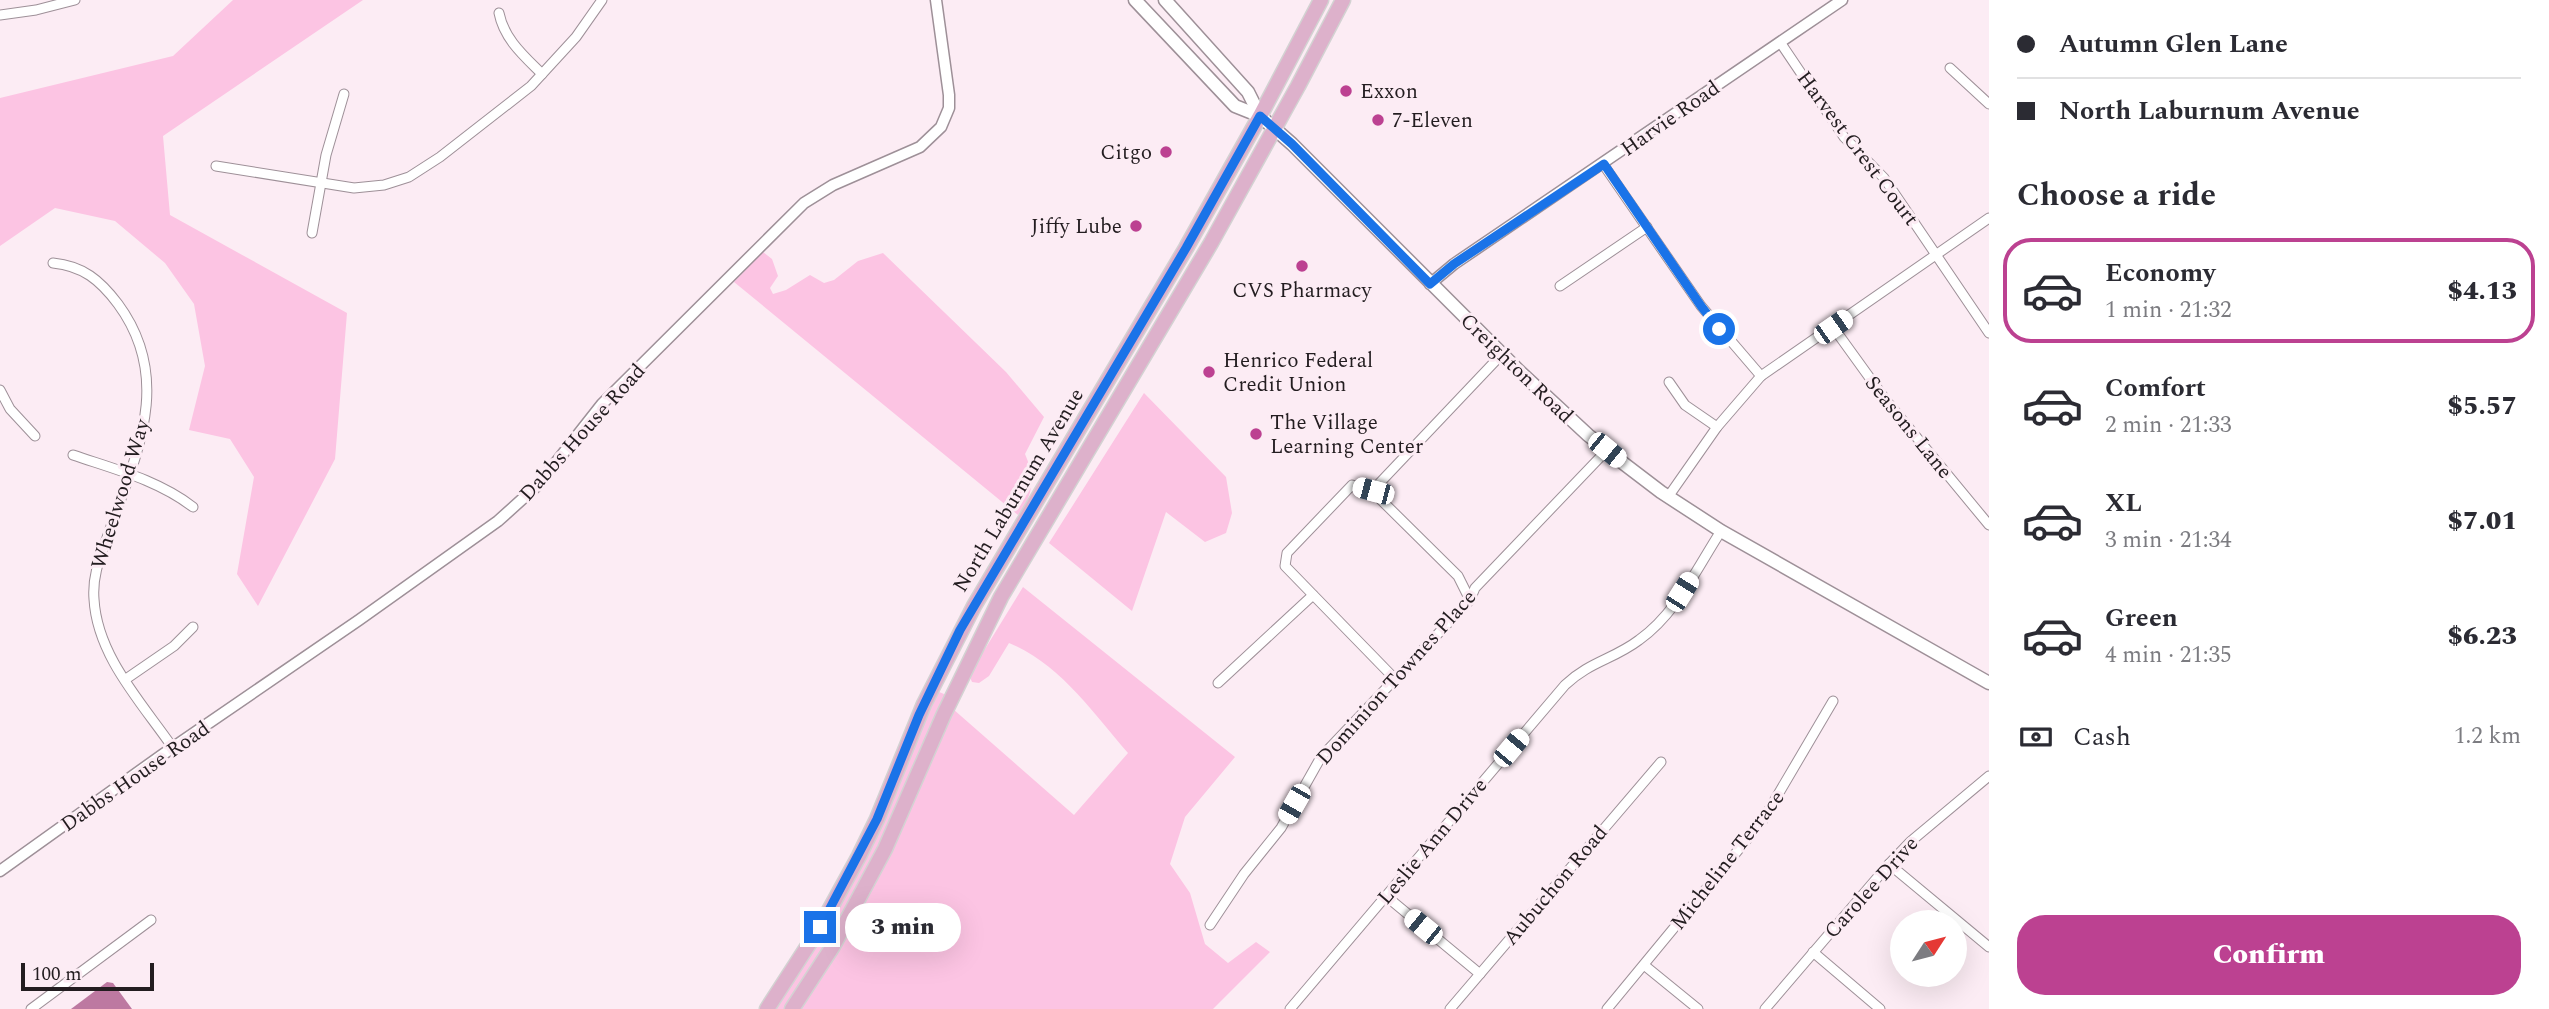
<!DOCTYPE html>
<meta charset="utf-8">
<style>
:root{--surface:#fff;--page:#f7f7f7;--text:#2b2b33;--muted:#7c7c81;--line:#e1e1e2;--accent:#bc4191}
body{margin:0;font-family:Spectral,serif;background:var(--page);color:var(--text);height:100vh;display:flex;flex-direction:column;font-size:26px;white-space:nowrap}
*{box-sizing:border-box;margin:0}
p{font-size:23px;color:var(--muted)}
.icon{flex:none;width:38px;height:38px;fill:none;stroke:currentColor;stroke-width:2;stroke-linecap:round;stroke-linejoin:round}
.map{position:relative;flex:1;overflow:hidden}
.drawer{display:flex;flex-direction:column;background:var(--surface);width:560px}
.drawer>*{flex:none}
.top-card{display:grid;align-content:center;height:154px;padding:0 28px;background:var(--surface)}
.needle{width:46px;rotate:54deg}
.fabs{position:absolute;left:1890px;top:910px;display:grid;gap:14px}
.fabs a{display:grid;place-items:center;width:77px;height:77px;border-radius:50%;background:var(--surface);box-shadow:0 7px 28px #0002;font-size:35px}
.scale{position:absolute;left:21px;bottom:18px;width:133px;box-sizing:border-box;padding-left:7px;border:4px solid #231d20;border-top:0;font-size:19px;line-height:24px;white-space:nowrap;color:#231d20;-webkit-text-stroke:5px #fcecf4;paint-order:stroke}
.end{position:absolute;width:32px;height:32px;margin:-16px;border:9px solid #1a73e8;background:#fff;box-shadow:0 0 0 4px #fff}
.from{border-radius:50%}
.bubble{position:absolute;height:49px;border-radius:24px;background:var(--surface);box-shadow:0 7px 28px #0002;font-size:23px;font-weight:800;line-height:49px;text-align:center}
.car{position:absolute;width:21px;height:42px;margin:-21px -10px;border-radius:9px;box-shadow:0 0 5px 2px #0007;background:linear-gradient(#fff 24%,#345 0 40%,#fff 0 76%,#345 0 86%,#fff 0)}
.top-card b{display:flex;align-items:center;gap:24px;height:66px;font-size:26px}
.top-card b+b{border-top:2px solid var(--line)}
.top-card i{width:18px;height:18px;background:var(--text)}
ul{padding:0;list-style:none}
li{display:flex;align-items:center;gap:21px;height:105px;margin:0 14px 10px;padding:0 14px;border:4px solid transparent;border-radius:28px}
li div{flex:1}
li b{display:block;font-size:26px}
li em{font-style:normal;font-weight:800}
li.current{border-color:var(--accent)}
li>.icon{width:63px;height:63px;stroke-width:1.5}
h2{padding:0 28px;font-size:32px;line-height:84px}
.pay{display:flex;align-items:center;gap:18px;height:77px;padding:0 28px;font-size:26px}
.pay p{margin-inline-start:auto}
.action{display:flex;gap:14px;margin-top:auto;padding:14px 28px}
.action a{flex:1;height:80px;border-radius:28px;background:var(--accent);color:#fff;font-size:28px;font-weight:800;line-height:80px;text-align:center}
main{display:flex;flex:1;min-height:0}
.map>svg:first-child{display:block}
.green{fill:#fcc4e3}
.water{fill:#bd79a1}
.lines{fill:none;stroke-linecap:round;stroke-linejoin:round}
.minor-casing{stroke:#9e9098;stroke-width:11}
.tertiary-casing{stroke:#9e9098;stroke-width:13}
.secondary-casing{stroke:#9e9098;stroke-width:15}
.primary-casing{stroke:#d3d2d2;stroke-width:17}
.minor{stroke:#fff;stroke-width:9}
.tertiary{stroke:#fff;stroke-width:10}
.secondary{stroke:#fff;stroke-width:12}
.primary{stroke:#ddb1cb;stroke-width:14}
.route{stroke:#1a73e8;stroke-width:9}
.poi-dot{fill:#bc4191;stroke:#fcecf4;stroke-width:2.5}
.labels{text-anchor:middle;stroke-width:6;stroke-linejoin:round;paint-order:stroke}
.poi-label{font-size:21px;fill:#231d20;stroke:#fcecf4;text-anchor:start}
.street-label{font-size:21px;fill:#231d20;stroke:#fcecf4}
</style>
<main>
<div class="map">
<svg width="1989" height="1009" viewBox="0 0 1989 1009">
<rect width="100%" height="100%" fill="#fcecf4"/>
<g class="green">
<polygon points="233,0 363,0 163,136 170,215 347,313 335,459 258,606 237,574 254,477 230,439 189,430 205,366 194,304 165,263 115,221 55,208 0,246 0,98 173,56"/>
<path d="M763 252 772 259 778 276 770 288 773 294 786 290 810 275 824 283 834 280 858 261 883 253 1006 372 1044 417 1025 454C1035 477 1034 494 1018 515L734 282Z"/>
<polygon points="1144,393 1226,477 1232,513 1226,533 1205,542 1166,512 1132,611 1049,543"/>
<path d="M1023 587 1235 757 1185 817 1170 864 1190 893 1205 944 1228 963 1256 942 1270 952 1213 1009H800L850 929 953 709 1074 815 1128 753C1093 713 1060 664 1009 643L989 676 979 683 972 682 969 675Z"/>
<polygon points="939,692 944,694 945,698 875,858 839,925 786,1009 771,1009 934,697"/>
</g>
<polygon class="water" points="107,982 113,983 132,1009 71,1009"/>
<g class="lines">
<g class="minor-casing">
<g id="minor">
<path d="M499 13C504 39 524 56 542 74"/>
<polyline points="0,15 36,10 75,0"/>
<polyline points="1780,42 1844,137 1884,178 1989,333"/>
<polyline points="1950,68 1989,104"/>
<polyline points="1603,164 1701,306 1761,376"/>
<polyline points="216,166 354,188 384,185 409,177 440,157 531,86 576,37 602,0"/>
<polyline points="312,233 326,155 344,94"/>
<path d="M53 263C83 266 100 280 118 304 174 380 136 455 109 532 101 555 92 575 94 599 97 656 142 703 173 748"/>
<polyline points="1560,286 1647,227"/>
<polyline points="1833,327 1885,399 1989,525"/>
<polyline points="1669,382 1685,405 1717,427"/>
<polyline points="0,390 10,409 35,436"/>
<path d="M73 455C114 469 158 480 193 507"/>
<polyline points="1372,491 1458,576 1470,600"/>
<polyline points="1668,497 1717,427 1761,376 1989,218"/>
<polyline points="126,679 174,646 193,627"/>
<polyline points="1395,679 1285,566 1287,553 1352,485 1372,491 1502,354"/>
<polyline points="1218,683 1313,595"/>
<polyline points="1889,864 1989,947"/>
<polyline points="1386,896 1480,974"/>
<polyline points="1210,925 1244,874 1281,828 1321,757 1470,600 1475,588 1607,450"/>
<polyline points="1813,952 1880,1009"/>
<polyline points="1644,965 1698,1009"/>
<polyline points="31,1009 151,920"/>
<path d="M1290 1009 1565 685C1589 662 1614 659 1639 640 1676 614 1697 568 1721 531"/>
<polyline points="1450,1009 1661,762"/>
<polyline points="1607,1009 1763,820 1833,701"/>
<polyline points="1765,1009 1889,864 1910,842 1989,776"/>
</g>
</g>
<g class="tertiary-casing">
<g id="tertiary">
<polyline points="1430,284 1454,264 1842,0"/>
<polyline points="0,871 162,755 359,620 498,521 539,484 602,404 804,203 833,185 920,147 941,127 949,108 949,95 936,0"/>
</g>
</g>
<g class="secondary-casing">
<g id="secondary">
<polyline points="1135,0 1235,106 1260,116 1292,144 1519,371 1588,435 1619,460 1661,492 1721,531 1989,683"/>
<polyline points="1165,0 1248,92 1260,116"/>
</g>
</g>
<g class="primary-casing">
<g id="primary">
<polyline points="767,1009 820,927 859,856 877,819 924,704 974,606 1186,248 1260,116 1321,0"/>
<polyline points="792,1009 833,946 885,849 944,714 1001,597 1211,243 1298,86 1343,0"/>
</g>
</g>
<use href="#minor" class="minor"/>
<use href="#tertiary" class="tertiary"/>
<use href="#secondary" class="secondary"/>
<use href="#primary" class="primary"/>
</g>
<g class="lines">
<polyline class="route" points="820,927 877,819 919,715 960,630 1186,248 1260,116 1292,144 1430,284 1454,264 1604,164 1701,306 1719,329"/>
</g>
<g class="poi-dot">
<circle cx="1346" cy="91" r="7"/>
<circle cx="1378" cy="120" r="7"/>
<circle cx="1166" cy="152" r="7"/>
<circle cx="1136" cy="226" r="7"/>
<circle cx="1302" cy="266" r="7"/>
<circle cx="1209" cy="372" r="7"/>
<circle cx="1256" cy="434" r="7"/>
</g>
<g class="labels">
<g class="poi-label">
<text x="1360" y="98">Exxon</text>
<text x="1392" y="127">7-Eleven</text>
<text x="1152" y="159" text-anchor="end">Citgo</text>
<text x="1122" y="233" text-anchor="end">Jiffy Lube</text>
<text x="1302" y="297" text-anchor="middle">CVS Pharmacy</text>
<text x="1223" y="367">Henrico Federal<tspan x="1223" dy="24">Credit Union</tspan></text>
<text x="1270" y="429">The Village<tspan x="1270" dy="24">Learning Center</tspan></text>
</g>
<g class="street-label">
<text transform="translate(1670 118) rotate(-35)" y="7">Harvie Road</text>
<text transform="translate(1858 148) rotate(53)" y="7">Harvest Crest Court</text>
<text transform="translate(1517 368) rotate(44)" y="7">Creighton Road</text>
<text transform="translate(1909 427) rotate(51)" y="7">Seasons Lane</text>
<text transform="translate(582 432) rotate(-48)" y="7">Dabbs House Road</text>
<text transform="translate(1018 490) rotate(-59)" y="7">North Laburnum Avenue</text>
<text transform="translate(120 494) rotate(-73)" y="7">Wheelwood Way</text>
<text transform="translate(1396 677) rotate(-48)" y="7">Dominion Townes Place</text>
<text transform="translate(135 776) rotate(-35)" y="7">Dabbs House Road</text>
<text transform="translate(1432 841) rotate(-50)" y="7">Leslie Ann Drive</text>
<text transform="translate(1727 860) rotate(-52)" y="7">Micheline Terrace</text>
<text transform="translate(1555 885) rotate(-50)" y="7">Aubuchon Road</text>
<text transform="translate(1871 887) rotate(-48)" y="7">Carolee Drive</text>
</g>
</g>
</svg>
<div class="fabs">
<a><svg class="needle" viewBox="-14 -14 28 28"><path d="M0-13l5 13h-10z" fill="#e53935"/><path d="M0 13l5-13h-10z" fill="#7c7c81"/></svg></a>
</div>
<div class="scale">100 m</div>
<i class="end from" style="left:1719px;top:329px"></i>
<i class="end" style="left:820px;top:927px"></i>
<div class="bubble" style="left:845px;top:903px;width:116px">3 min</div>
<i class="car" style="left:1833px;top:327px;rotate:55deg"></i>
<i class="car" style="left:1607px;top:450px;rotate:129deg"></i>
<i class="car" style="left:1373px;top:491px;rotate:285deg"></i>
<i class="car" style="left:1682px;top:592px;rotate:32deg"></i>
<i class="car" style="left:1511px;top:748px;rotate:40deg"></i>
<i class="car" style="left:1294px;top:804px;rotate:210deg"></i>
<i class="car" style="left:1423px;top:927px;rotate:309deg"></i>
</div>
<section class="drawer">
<div class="top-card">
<b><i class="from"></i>Autumn Glen Lane</b>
<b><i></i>North Laburnum Avenue</b>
</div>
<h2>Choose a ride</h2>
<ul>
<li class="current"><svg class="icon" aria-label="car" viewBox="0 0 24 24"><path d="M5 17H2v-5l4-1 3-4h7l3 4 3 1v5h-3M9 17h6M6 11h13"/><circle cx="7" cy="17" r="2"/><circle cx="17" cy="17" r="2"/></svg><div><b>Economy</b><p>1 min · 21:32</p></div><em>$4.13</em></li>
<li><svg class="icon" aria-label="car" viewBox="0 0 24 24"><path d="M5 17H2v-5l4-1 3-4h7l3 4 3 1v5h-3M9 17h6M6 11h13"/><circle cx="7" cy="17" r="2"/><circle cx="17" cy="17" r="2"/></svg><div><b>Comfort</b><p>2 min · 21:33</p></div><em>$5.57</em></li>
<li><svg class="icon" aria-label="car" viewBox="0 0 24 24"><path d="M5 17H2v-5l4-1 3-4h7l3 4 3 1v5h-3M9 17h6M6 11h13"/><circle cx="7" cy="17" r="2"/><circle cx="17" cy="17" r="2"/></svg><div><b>XL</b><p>3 min · 21:34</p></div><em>$7.01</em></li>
<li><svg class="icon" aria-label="car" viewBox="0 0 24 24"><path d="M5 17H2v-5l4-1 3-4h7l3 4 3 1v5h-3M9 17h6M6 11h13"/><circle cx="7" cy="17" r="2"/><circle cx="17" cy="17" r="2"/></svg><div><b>Green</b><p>4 min · 21:35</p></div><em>$6.23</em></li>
</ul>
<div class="pay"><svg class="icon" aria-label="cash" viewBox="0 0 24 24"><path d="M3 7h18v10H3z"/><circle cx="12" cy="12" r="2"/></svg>Cash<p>1.2 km</p></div>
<div class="action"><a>Confirm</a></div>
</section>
</main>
